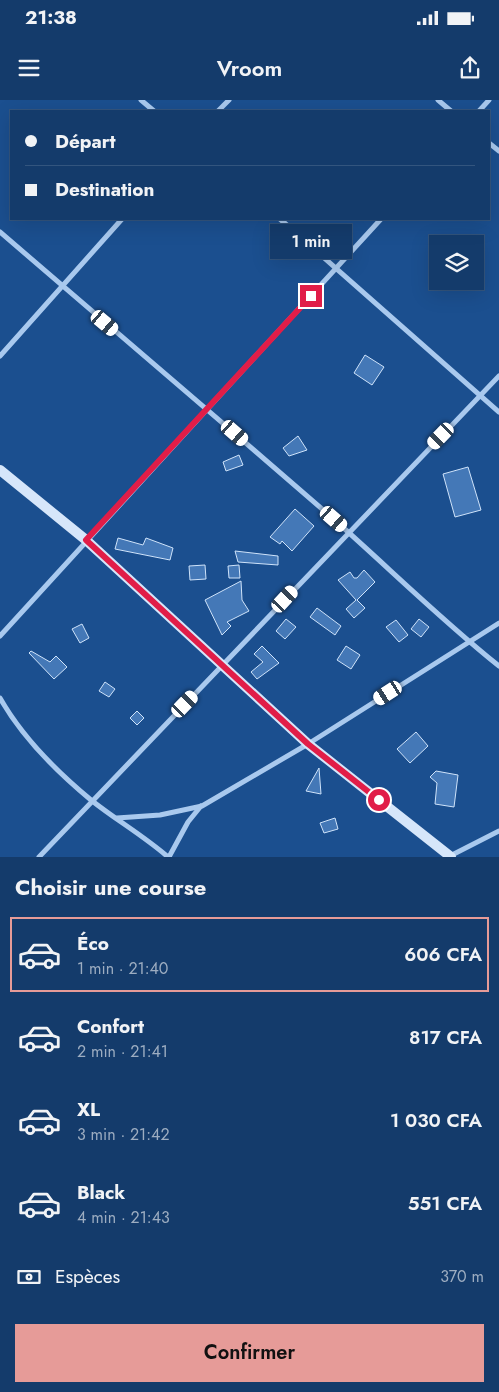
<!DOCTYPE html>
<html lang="fr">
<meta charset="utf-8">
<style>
:root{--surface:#143b6b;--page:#1d4271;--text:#f1f3f6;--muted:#9dadc1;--line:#33557e;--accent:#e69b98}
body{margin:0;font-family:Jost,sans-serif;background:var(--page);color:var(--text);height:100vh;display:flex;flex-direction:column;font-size:19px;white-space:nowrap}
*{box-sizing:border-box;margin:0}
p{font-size:16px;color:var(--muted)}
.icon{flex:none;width:28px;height:28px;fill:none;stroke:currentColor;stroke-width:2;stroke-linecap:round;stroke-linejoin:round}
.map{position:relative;height:757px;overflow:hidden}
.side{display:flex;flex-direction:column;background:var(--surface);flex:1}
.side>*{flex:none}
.hud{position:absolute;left:10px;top:10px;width:480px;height:110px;border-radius:0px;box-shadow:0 5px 20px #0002,0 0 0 1px var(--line);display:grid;align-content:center;height:110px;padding:0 15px;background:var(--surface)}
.controls{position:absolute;left:429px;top:135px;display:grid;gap:10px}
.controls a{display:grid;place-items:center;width:55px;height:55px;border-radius:0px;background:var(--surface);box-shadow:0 5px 20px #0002,0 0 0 1px var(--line);font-size:25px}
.end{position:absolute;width:22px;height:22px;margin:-11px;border:6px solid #e11d48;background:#fff;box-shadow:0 0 0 2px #fff}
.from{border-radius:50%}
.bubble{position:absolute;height:35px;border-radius:0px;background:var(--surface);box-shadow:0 5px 20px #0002,0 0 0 1px var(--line);font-size:16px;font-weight:600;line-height:35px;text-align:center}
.car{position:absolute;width:15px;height:30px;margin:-15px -8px;border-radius:6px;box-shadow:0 0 4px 1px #0007;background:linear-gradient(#fff 24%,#345 0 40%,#fff 0 76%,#345 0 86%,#fff 0)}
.hud b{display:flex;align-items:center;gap:18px;height:48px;font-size:19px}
.hud b+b{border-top:1px solid var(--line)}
.hud i{width:12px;height:12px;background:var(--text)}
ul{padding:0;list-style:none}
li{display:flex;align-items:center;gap:15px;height:75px;margin:0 10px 8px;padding:0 5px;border:2px solid transparent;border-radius:0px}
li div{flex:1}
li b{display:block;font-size:19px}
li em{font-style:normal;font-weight:600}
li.active{border-color:var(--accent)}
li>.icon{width:45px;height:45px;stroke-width:1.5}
h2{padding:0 15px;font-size:22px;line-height:60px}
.pay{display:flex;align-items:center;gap:12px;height:55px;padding:0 15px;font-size:19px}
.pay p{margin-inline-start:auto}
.button{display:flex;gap:10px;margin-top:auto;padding:10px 15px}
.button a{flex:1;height:58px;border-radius:0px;background:var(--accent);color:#111;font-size:20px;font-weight:600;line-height:58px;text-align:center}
.status{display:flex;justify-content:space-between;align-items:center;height:35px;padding:0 25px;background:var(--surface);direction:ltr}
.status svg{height:14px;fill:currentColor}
header{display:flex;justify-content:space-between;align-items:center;height:65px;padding:0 15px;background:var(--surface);font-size:22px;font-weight:600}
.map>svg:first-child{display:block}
.building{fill:#4478b7;stroke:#cfe3fa}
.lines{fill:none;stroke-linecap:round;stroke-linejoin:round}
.street{stroke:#a9c9ee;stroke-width:5}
.secondary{stroke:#d6e6fa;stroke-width:10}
.route{stroke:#e11d48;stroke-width:6}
</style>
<div class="status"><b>21:38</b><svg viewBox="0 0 49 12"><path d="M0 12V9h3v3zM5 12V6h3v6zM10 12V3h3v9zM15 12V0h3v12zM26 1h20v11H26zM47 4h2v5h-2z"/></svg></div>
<header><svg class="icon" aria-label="menu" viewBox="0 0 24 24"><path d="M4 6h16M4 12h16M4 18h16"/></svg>Vroom<svg class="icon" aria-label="share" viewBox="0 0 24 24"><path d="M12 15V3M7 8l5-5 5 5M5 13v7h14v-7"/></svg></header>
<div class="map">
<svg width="499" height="757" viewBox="0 0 499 757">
<rect width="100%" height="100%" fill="#1b4f8f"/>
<g class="building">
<polygon points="365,255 384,267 372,285 354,273"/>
<polygon points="298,336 307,350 289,356 283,348"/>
<polygon points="239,355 243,365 226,371 223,362"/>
<polygon points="468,367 481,410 455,417 443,374"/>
<polygon points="295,409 314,426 292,451 282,441 280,444 270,437"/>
<polygon points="118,438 143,445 146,438 173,448 170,460 115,449"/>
<polygon points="235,451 278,456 278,465 238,462"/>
<polygon points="205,465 206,479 190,480 189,466"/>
<polygon points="239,465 240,478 229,478 228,466"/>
<polygon points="364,470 375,482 357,500 365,508 354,518 346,509 356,500 338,480 350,472 354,478 357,478"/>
<polygon points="241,481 242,500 249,511 227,522 231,526 222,535 205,500"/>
<polygon points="317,508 341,526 335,535 310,517"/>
<polygon points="286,519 296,527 285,539 276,531"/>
<polygon points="419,519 429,527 421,537 411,529"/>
<polygon points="396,520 408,535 399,542 386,527"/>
<polygon points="82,524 89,538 80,543 72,529"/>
<polygon points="262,546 279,563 257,579 251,572 263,562 254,554"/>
<polygon points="346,546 360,555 351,569 337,560"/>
<polygon points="31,551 50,562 56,556 67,567 54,579 29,553"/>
<polygon points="105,582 115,589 109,597 99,591"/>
<polygon points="137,611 144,618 137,625 130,618"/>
<polygon points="416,632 428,646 410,663 397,649"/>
<polygon points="319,668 321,694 306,691"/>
<polygon points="436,671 458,675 454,707 435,704 437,683 430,677"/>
<polygon points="335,718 338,729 324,733 320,723"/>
</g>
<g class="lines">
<g class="street">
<polyline points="141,0 154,11"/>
<polyline points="438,0 451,11"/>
<polyline points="218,11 229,0"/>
<polyline points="479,11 489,0"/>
<polyline points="489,43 499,51"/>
<polyline points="280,119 499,312"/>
<path d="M0 132C110 227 220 320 329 415 386 465 440 519 499 566"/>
<polyline points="0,256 122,119"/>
<polyline points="0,536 381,119"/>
<path d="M0 598C22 637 56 671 91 700 116 720 144 736 168 757"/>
<polyline points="117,718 160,715 202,706 308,644 499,523"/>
<polyline points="39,757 499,276"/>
<polyline points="169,757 188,722 201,706"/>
<polyline points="448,757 499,731"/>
</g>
<polyline class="secondary" points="0,370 86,440 308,644 451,757"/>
</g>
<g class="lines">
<polyline class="route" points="311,196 86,440 308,644 379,700"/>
</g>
</svg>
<div class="controls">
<a><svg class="icon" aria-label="layers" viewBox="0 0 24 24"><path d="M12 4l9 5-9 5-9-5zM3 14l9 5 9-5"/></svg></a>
</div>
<i class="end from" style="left:379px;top:700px"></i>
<i class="end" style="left:311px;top:196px"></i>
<div class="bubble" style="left:270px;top:124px;width:82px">1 min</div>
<i class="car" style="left:105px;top:223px;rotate:130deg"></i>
<i class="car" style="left:235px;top:333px;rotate:131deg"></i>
<i class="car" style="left:441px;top:336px;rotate:224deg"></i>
<i class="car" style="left:334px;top:419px;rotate:131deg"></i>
<i class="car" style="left:285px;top:499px;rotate:43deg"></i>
<i class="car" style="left:388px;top:593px;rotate:237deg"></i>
<i class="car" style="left:185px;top:604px;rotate:44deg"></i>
<div class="hud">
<b><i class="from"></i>Départ</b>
<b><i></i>Destination</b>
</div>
</div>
<section class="side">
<h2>Choisir une course</h2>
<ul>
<li class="active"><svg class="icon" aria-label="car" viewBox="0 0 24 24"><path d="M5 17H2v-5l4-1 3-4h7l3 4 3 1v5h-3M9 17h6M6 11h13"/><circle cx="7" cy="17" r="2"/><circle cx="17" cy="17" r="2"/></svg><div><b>Éco</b><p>1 min · 21:40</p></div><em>606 CFA</em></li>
<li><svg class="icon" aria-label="car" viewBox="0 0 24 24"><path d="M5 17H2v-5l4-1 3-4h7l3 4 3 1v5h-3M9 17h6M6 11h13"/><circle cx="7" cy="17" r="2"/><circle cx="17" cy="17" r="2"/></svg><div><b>Confort</b><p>2 min · 21:41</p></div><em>817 CFA</em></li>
<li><svg class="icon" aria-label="car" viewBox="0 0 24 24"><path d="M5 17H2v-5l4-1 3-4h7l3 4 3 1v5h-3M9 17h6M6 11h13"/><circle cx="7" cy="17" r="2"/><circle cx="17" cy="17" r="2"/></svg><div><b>XL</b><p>3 min · 21:42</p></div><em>1 030 CFA</em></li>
<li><svg class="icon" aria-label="car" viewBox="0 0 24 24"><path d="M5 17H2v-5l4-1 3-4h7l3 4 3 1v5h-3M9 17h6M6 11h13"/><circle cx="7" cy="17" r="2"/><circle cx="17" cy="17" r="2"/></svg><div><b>Black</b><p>4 min · 21:43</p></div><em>551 CFA</em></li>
</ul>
<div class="pay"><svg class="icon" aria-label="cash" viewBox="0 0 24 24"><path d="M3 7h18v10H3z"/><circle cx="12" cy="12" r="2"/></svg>Espèces<p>370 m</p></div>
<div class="button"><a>Confirmer</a></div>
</section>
